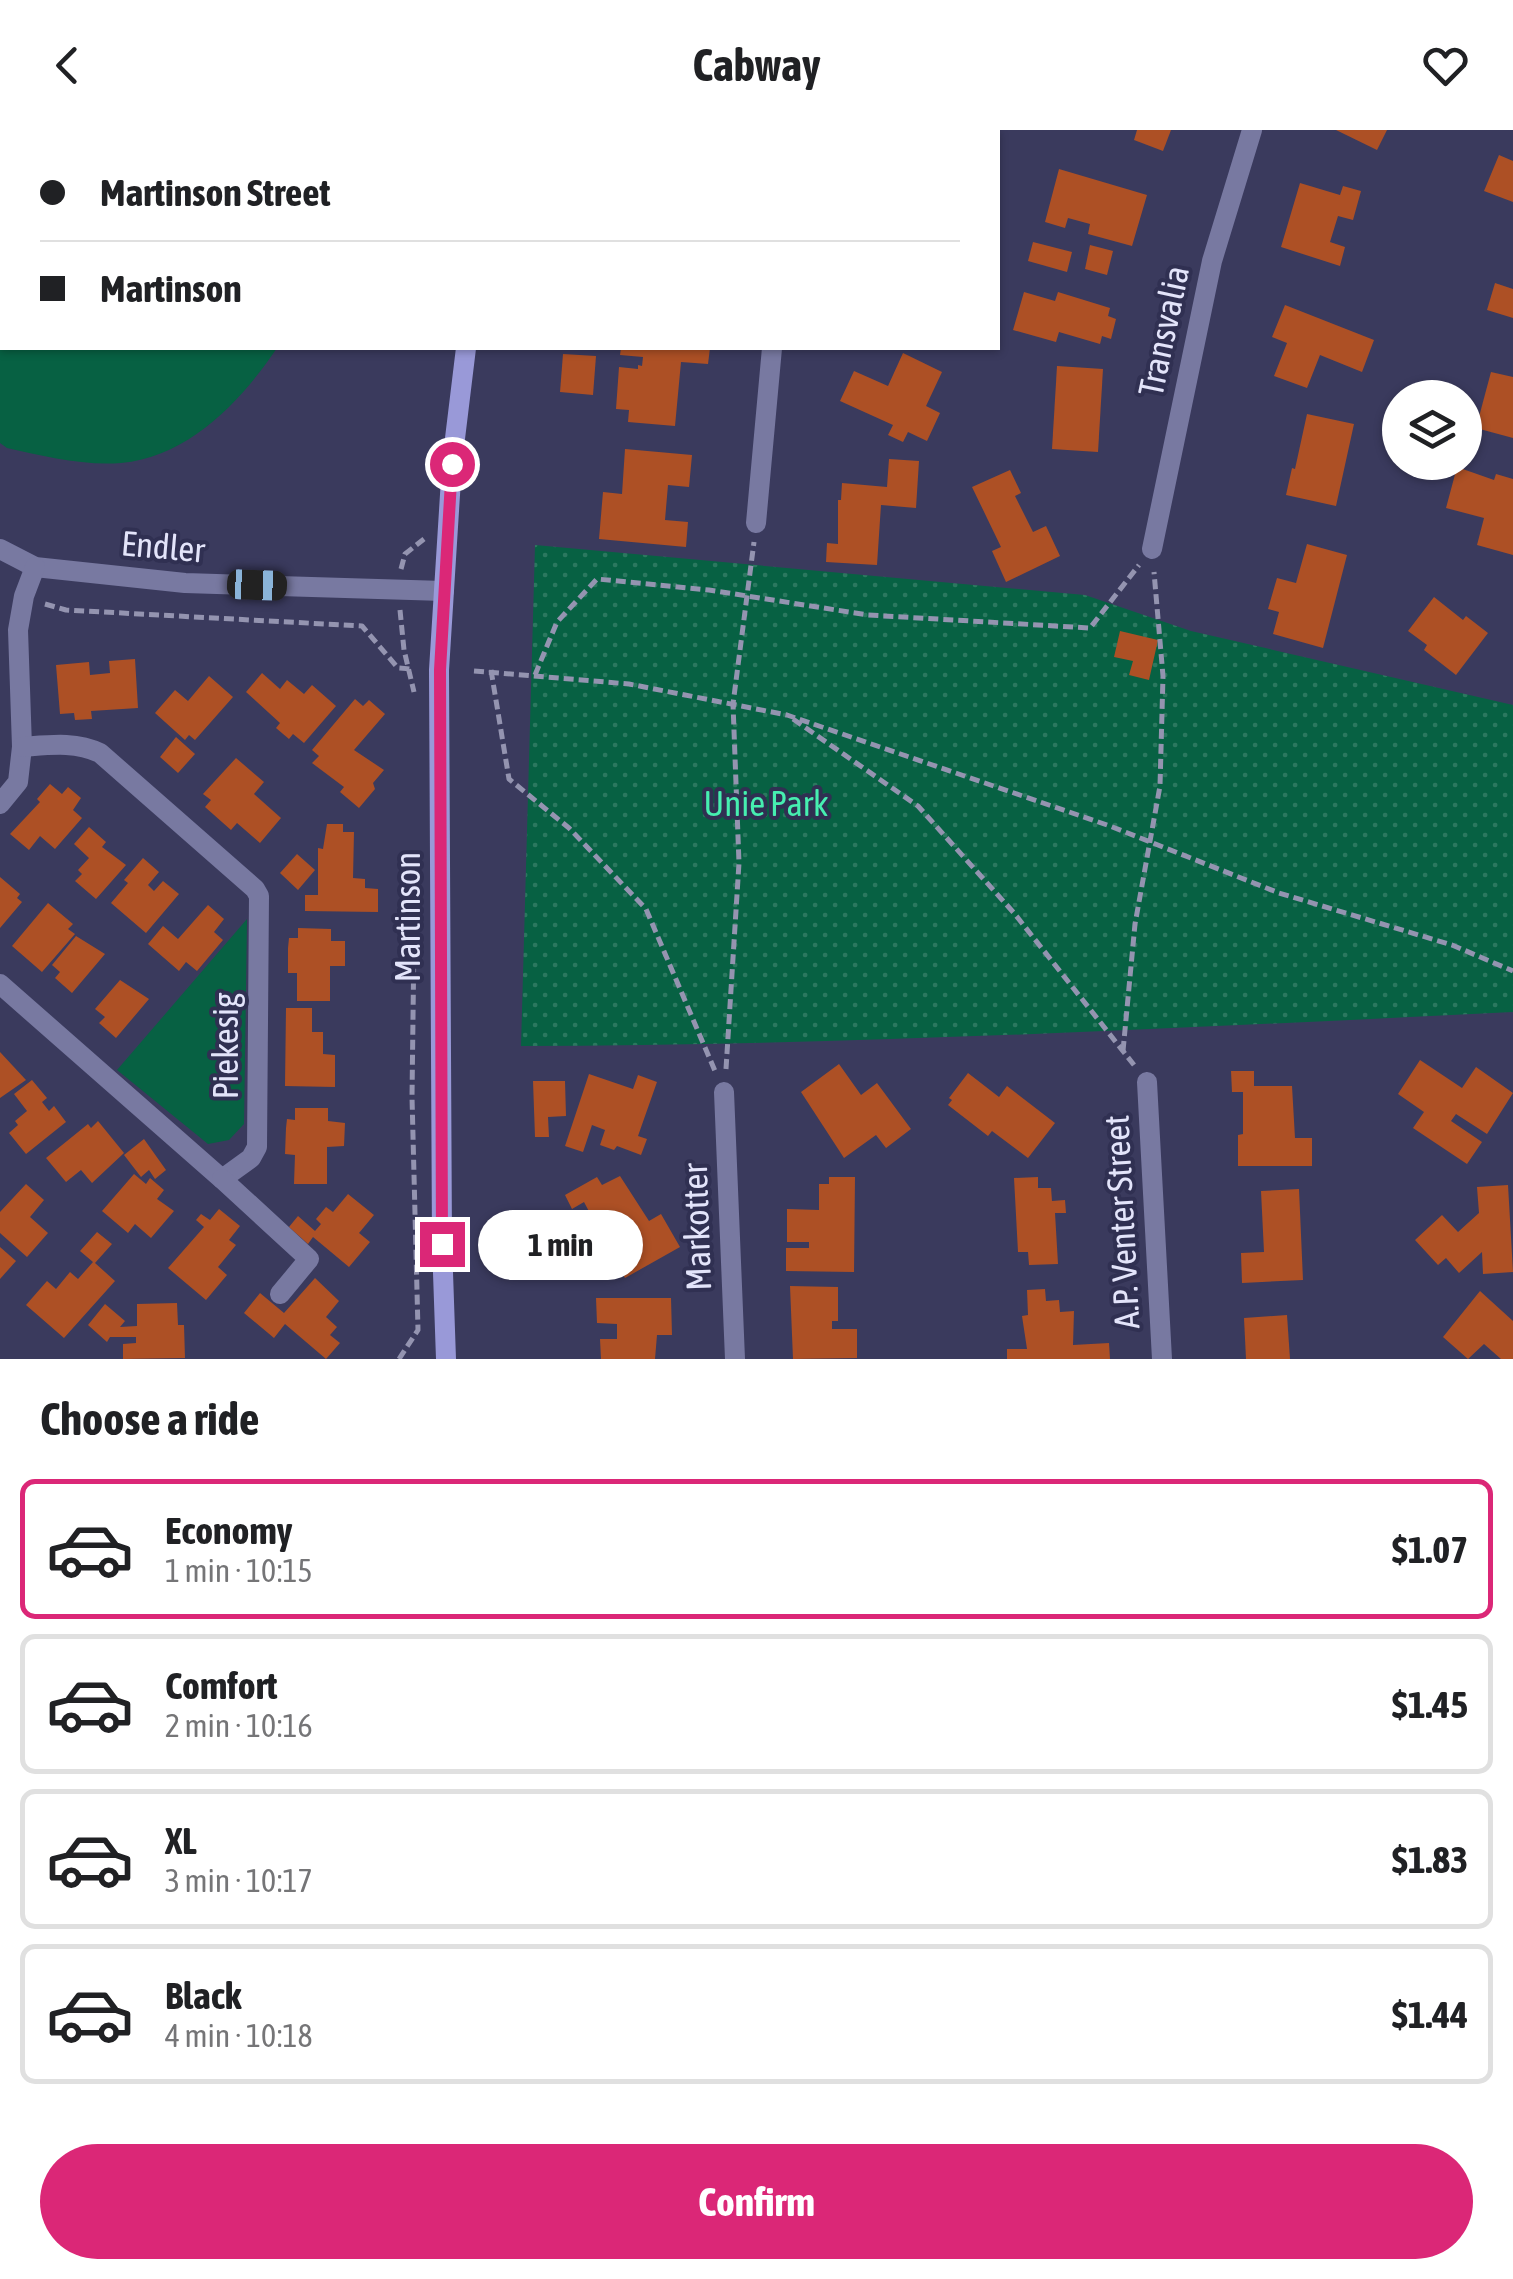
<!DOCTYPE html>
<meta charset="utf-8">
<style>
:root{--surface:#fff;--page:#f2f2f2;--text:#202124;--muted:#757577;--line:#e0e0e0;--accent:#db2777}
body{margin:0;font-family:"Asap Condensed",sans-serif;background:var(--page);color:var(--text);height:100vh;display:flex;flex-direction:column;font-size:38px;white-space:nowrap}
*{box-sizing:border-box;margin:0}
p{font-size:32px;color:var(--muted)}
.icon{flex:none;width:55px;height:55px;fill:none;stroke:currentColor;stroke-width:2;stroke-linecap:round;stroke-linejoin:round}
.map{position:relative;height:1229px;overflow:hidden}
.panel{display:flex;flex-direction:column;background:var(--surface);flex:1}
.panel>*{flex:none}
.guide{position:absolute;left:0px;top:0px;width:1000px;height:220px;box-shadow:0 2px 8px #0004;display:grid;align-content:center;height:220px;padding:0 40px;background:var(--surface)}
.fabs{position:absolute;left:1382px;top:250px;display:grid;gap:20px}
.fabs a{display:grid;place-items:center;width:100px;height:100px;border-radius:50%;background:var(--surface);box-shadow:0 2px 8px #0004;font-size:50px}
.end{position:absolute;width:45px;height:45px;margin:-22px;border:12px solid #db2777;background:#fff;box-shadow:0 0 0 5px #fff}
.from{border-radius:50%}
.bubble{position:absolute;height:70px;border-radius:35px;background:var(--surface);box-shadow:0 2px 8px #0004;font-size:32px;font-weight:700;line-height:70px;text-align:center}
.car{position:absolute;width:30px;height:60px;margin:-30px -15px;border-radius:12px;box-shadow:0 0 8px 2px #0007;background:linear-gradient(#222 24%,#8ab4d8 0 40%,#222 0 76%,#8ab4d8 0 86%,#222 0)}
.guide b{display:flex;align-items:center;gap:35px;height:95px;font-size:38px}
.guide b+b{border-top:2px solid var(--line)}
.guide i{width:25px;height:25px;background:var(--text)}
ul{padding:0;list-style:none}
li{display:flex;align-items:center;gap:30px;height:140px;margin:0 20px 15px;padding:0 20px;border:5px solid var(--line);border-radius:15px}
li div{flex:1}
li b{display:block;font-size:38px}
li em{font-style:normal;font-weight:700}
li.current{border-color:var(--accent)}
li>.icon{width:90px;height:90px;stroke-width:1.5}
h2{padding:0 40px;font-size:45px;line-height:120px}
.primary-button{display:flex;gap:20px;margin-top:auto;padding:20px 40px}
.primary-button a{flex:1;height:115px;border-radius:60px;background:var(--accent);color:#fff;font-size:40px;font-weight:700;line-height:115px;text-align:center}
header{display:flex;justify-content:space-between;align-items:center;height:130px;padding:0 40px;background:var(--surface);font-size:45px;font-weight:700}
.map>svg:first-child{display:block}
.grass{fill:#076143}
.park{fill:url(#park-dots)}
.building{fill:#ad5025}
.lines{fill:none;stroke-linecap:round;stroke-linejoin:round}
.path{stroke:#9494b0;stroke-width:5;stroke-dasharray:10 5;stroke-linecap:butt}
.street{stroke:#7879a1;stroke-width:20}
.secondary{stroke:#9999d8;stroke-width:20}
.route{stroke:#db2777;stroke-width:12}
.labels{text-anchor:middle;stroke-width:8;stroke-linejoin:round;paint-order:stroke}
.street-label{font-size:35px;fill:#e3e4fa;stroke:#303052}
.park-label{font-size:35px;fill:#46efb0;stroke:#303052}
</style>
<header><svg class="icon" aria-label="back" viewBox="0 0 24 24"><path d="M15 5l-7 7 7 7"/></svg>Cabway<svg class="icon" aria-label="heart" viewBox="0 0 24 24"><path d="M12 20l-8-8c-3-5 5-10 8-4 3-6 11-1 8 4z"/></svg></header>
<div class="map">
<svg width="1513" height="1229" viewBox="0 0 1513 1229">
<defs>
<pattern id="park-dots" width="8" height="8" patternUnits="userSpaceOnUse" patternTransform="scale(2.5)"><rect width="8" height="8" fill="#076143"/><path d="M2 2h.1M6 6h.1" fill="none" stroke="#2b785f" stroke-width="1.8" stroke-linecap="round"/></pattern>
</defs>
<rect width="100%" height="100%" fill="#3a3a5d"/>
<g class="grass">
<path d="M0 0H335V2H2V218H277C241 271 190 326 121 333 83 336 44 326 7 318L0 313Z"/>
<polygon points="247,789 244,994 229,1010 208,1014 117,940"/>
</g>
<path class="park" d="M535 415 1085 465 1191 501 1513 575V882C1183 898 852 915 521 916Z"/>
<g class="building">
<polygon points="1137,0 1171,0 1163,21 1134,10"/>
<polygon points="1336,0 1387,0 1377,20"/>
<polygon points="1499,25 1513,31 1513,72 1484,61"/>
<polygon points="1059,39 1147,65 1132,116 1088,104 1090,94 1068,88 1065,98 1045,92"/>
<polygon points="1300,53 1340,65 1343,56 1361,61 1353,90 1338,86 1330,112 1345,117 1340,136 1281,117"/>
<polygon points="1033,112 1072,122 1067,142 1028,131"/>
<polygon points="1090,115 1113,121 1107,145 1085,139"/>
<polygon points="1495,153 1513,159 1513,188 1487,180"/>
<polygon points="1024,162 1055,171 1058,162 1110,178 1108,186 1116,189 1111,209 1102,206 1100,214 1059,202 1056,212 1013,200"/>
<polygon points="1285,175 1374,210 1362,242 1320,225 1307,258 1274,246 1287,213 1272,207"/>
<polygon points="621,218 710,218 708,234 681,232 675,296 628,292 629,280 616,279 619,237 638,239 638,235 642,236 643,227 620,225"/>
<polygon points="903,223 942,242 926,276 940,283 927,311 908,302 903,312 888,305 893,295 840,271 854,241 888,256"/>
<polygon points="563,224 596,226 593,265 560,262"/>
<polygon points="1057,236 1103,239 1098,322 1052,319"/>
<polygon points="1491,242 1513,247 1513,308 1476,298"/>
<polygon points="1307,284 1354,294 1336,376 1286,365 1292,338 1295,339"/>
<polygon points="625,319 692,325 689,357 668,355 665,390 688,392 686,417 599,409 603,362 622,364"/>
<polygon points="889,329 919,331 916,378 881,375 877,435 826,432 827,413 838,414 838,370 841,370 842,353 887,357"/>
<polygon points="1457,337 1494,350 1496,344 1513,349 1513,425 1477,415 1484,388 1446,378"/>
<polygon points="1010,340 1021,363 1015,366 1033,402 1046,396 1060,426 1006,452 992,421 1001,417 972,357"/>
<polygon points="1307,414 1347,425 1323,518 1273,504 1279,482 1268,479 1277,448 1296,453"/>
<polygon points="1434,467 1463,490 1466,486 1488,503 1456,545 1424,520 1427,515 1408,501"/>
<polygon points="1120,501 1158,510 1149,550 1129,545 1133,531 1114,527"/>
<polygon points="135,529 138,578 91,581 92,589 75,590 74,583 60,584 56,535 89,532 90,545 110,543 109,531"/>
<polygon points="262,543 280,559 287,550 304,564 312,555 336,576 304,613 293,604 289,609 276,598 280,593 246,562"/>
<polygon points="209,546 233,567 195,610 189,605 185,610 155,583 175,560 188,571"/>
<polygon points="355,569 363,576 369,570 385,584 354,620 384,640 373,653 375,659 359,678 340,662 344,657 312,633 319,626 312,620"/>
<polygon points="176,607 195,624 178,643 160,627"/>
<polygon points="236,628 264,652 254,664 281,688 260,713 237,693 231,700 205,677 211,670 203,664"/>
<polygon points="50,654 62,664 68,657 81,668 73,680 82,688 55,719 40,706 29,720 10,704 40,672 37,669"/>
<polygon points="327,694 343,694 343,702 354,702 353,748 365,749 365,758 378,759 378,782 305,781 305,765 318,765 318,718 323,719"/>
<polygon points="89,697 106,712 102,717 126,735 96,769 75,751 82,744 78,740 89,728 74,714"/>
<polygon points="297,724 315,740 298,760 280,743"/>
<polygon points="143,728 159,742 148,755 154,761 163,751 179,764 146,803 111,773 128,753 124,750"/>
<polygon points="0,747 20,764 17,768 22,772 0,798"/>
<polygon points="48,773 73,794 68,799 75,804 42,842 12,816"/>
<polygon points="208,775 224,789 214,802 223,810 197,841 186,832 179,841 148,814 163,796 178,809"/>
<polygon points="298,798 331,799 331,811 345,811 345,836 330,836 330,871 297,871 297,843 288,843 288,818 289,808 298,808"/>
<polygon points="76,806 105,824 72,863 55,848 60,842 52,835"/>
<polygon points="120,850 149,869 116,908 99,893 105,887 95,879"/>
<polygon points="286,878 312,878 312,902 323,902 323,924 335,925 335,957 285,956"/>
<polygon points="0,922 26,950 0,968"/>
<polygon points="1420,930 1462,958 1476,937 1513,963 1487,1004 1456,984 1451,991 1482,1012 1467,1034 1413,998 1424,982 1398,964"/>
<polygon points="839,934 861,965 877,953 911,999 886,1018 876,1005 844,1028 801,962"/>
<polygon points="1231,941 1254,941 1254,956 1292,956 1295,1008 1312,1008 1312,1036 1238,1036 1238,1005 1243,1004 1243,962 1232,962"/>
<polygon points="968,943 999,967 1007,956 1055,993 1028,1028 992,1001 988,1006 948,975 952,970 949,968"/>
<polygon points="589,944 633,959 638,945 657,952 638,1006 647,1009 641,1025 617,1016 614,1020 600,1015 605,1000 592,995 583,1022 565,1016"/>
<polygon points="32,950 47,968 42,972 49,981 54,976 66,992 26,1024 9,1003 18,995 15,991 27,981 14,964"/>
<polygon points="533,951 565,951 566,986 548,987 549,1007 535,1007"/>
<polygon points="295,978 328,978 328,991 345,993 344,1016 327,1017 327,1054 294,1054 295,1025 285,1024 286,998 287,989 295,990"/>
<polygon points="98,991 124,1023 92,1053 81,1040 66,1052 46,1028 88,994 91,998"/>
<polygon points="144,1009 166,1040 155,1049 149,1040 141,1047 124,1025"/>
<polygon points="134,1044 146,1054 150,1048 164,1060 157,1069 174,1081 151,1108 135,1094 128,1103 102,1081"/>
<polygon points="620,1046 649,1091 661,1084 680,1117 625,1148 613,1127 590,1140 574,1112 594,1101 589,1091 593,1089 584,1072 572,1079 565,1065 597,1047 602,1055"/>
<polygon points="829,1047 855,1047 854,1142 786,1141 786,1118 809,1118 809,1112 787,1112 787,1079 819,1080 819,1054 829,1054"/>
<polygon points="1038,1047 1038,1058 1051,1058 1052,1071 1065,1070 1066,1083 1055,1083 1058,1134 1029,1135 1028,1122 1018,1122 1014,1048"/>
<polygon points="26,1054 44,1070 30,1087 48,1103 27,1127 0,1103 0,1082"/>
<polygon points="1508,1055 1513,1142 1483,1144 1482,1122 1459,1143 1446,1128 1438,1135 1415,1110 1442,1085 1458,1102 1479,1083 1477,1057"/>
<polygon points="1299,1059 1303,1150 1242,1153 1241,1123 1264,1122 1261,1061"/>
<polygon points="348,1064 374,1085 359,1103 370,1112 349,1137 313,1107 308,1114 289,1097 298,1086 315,1101 321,1094 316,1089 326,1077 333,1082"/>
<polygon points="219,1079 240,1096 229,1110 236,1115 218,1137 227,1145 206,1170 168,1138 204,1097 196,1090 201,1084 210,1090"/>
<polygon points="97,1102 112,1114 95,1133 115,1151 64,1208 26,1175 47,1151 56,1159 70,1142 78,1149 93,1132 80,1121"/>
<polygon points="0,1117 16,1131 0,1149"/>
<polygon points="315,1148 339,1171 326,1187 337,1197 330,1205 340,1213 326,1229 285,1194 274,1208 244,1183 260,1163 284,1183"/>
<polygon points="790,1156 838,1157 838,1191 832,1191 832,1199 857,1199 857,1228 793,1229"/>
<polygon points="1045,1159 1046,1171 1059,1170 1060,1182 1074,1181 1073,1215 1109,1213 1110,1229 1007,1229 1007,1219 1027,1219 1022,1186 1028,1185 1027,1160"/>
<polygon points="1480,1161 1513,1191 1513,1229 1501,1229 1484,1214 1468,1229 1443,1207"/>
<polygon points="596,1168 671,1168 672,1205 657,1205 655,1229 601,1229 600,1209 617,1209 617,1194 597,1193"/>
<polygon points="177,1173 178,1195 184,1195 185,1228 123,1229 123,1214 136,1213 136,1207 110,1207 107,1212 88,1195 105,1174 125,1191 120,1197 137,1196 137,1174"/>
<polygon points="1287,1185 1290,1229 1246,1229 1244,1188"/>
</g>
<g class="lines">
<g class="path">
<polyline points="401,439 405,424 424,409"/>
<polyline points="45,474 66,480 362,496 398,538 411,539"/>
<polyline points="400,480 404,520 414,562"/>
<polyline points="491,540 509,649 569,698 646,779 715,941"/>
<polyline points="474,541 629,554 787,585 1110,696 1279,763 1452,815 1513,841"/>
<polyline points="535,545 557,492 597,449 709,460 868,485 1090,498 1139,435"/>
<polyline points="793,589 918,676 1014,783 1134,935"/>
<polyline points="1123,921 1135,794 1160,656 1163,546 1154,442"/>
<polyline points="726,939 739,733 733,574 754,412"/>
<polyline points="399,1229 418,1200 412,967 414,808"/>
</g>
<g class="street">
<polyline points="790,2 791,0"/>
<polyline points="756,393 772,218"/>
<polyline points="0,419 35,437 185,453 444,461"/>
<polyline points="1152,419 1212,131 1252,0"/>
<polyline points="0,674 18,652 22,617 18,500 24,466 35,437"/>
<path d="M0 854 222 1049 251 1028 257 1017 259 766 255 759 100 623C75 611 49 615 22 617"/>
<polyline points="1147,952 1162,1229"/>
<polyline points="724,962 735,1229"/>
<polyline points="222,1049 309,1129 280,1164"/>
</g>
<g class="secondary">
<polyline points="492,2 492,0"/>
<polyline points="446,1229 442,1114 439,540 452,333 466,218"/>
</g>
</g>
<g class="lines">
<polyline class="route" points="442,1114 440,540 452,334"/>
</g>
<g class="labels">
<g class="street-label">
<text transform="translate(1164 201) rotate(-78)" y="12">Transvalia</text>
<text transform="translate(163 417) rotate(5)" y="12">Endler</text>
<text transform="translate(408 787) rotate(-90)" y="12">Martinson</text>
<text transform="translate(226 916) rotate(-90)" y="12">Piekesig</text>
<text transform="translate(1122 1092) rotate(-93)" y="12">A.P. Venter Street</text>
<text transform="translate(697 1097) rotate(-92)" y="12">Markotter</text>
</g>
<g class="park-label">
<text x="766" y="686">Unie Park</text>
</g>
</g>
</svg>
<div class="fabs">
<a><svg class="icon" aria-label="layers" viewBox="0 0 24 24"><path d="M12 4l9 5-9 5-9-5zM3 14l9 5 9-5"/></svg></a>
</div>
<i class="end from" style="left:452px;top:334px"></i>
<i class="end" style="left:442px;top:1114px"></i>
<div class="bubble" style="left:478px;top:1080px;width:165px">1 min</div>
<i class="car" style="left:257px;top:455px;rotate:92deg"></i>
<div class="guide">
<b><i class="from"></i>Martinson Street</b>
<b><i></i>Martinson</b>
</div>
</div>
<section class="panel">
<h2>Choose a ride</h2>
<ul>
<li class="current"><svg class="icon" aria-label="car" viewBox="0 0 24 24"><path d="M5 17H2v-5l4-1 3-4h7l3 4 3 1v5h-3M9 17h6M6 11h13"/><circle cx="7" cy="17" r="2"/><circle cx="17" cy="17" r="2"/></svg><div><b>Economy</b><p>1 min · 10:15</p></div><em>$1.07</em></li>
<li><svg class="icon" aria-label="car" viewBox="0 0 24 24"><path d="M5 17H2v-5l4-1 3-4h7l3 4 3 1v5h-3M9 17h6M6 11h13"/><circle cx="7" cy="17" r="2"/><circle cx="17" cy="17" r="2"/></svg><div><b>Comfort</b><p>2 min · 10:16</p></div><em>$1.45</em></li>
<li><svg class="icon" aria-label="car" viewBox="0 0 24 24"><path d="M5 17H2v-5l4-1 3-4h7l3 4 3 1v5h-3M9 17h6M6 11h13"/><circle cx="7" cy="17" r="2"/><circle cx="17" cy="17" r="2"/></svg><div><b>XL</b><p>3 min · 10:17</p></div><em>$1.83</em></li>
<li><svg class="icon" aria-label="car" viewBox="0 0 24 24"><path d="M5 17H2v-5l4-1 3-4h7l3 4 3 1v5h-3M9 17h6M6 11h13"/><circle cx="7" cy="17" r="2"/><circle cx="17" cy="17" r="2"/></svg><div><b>Black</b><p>4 min · 10:18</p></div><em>$1.44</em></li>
</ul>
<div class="primary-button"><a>Confirm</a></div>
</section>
